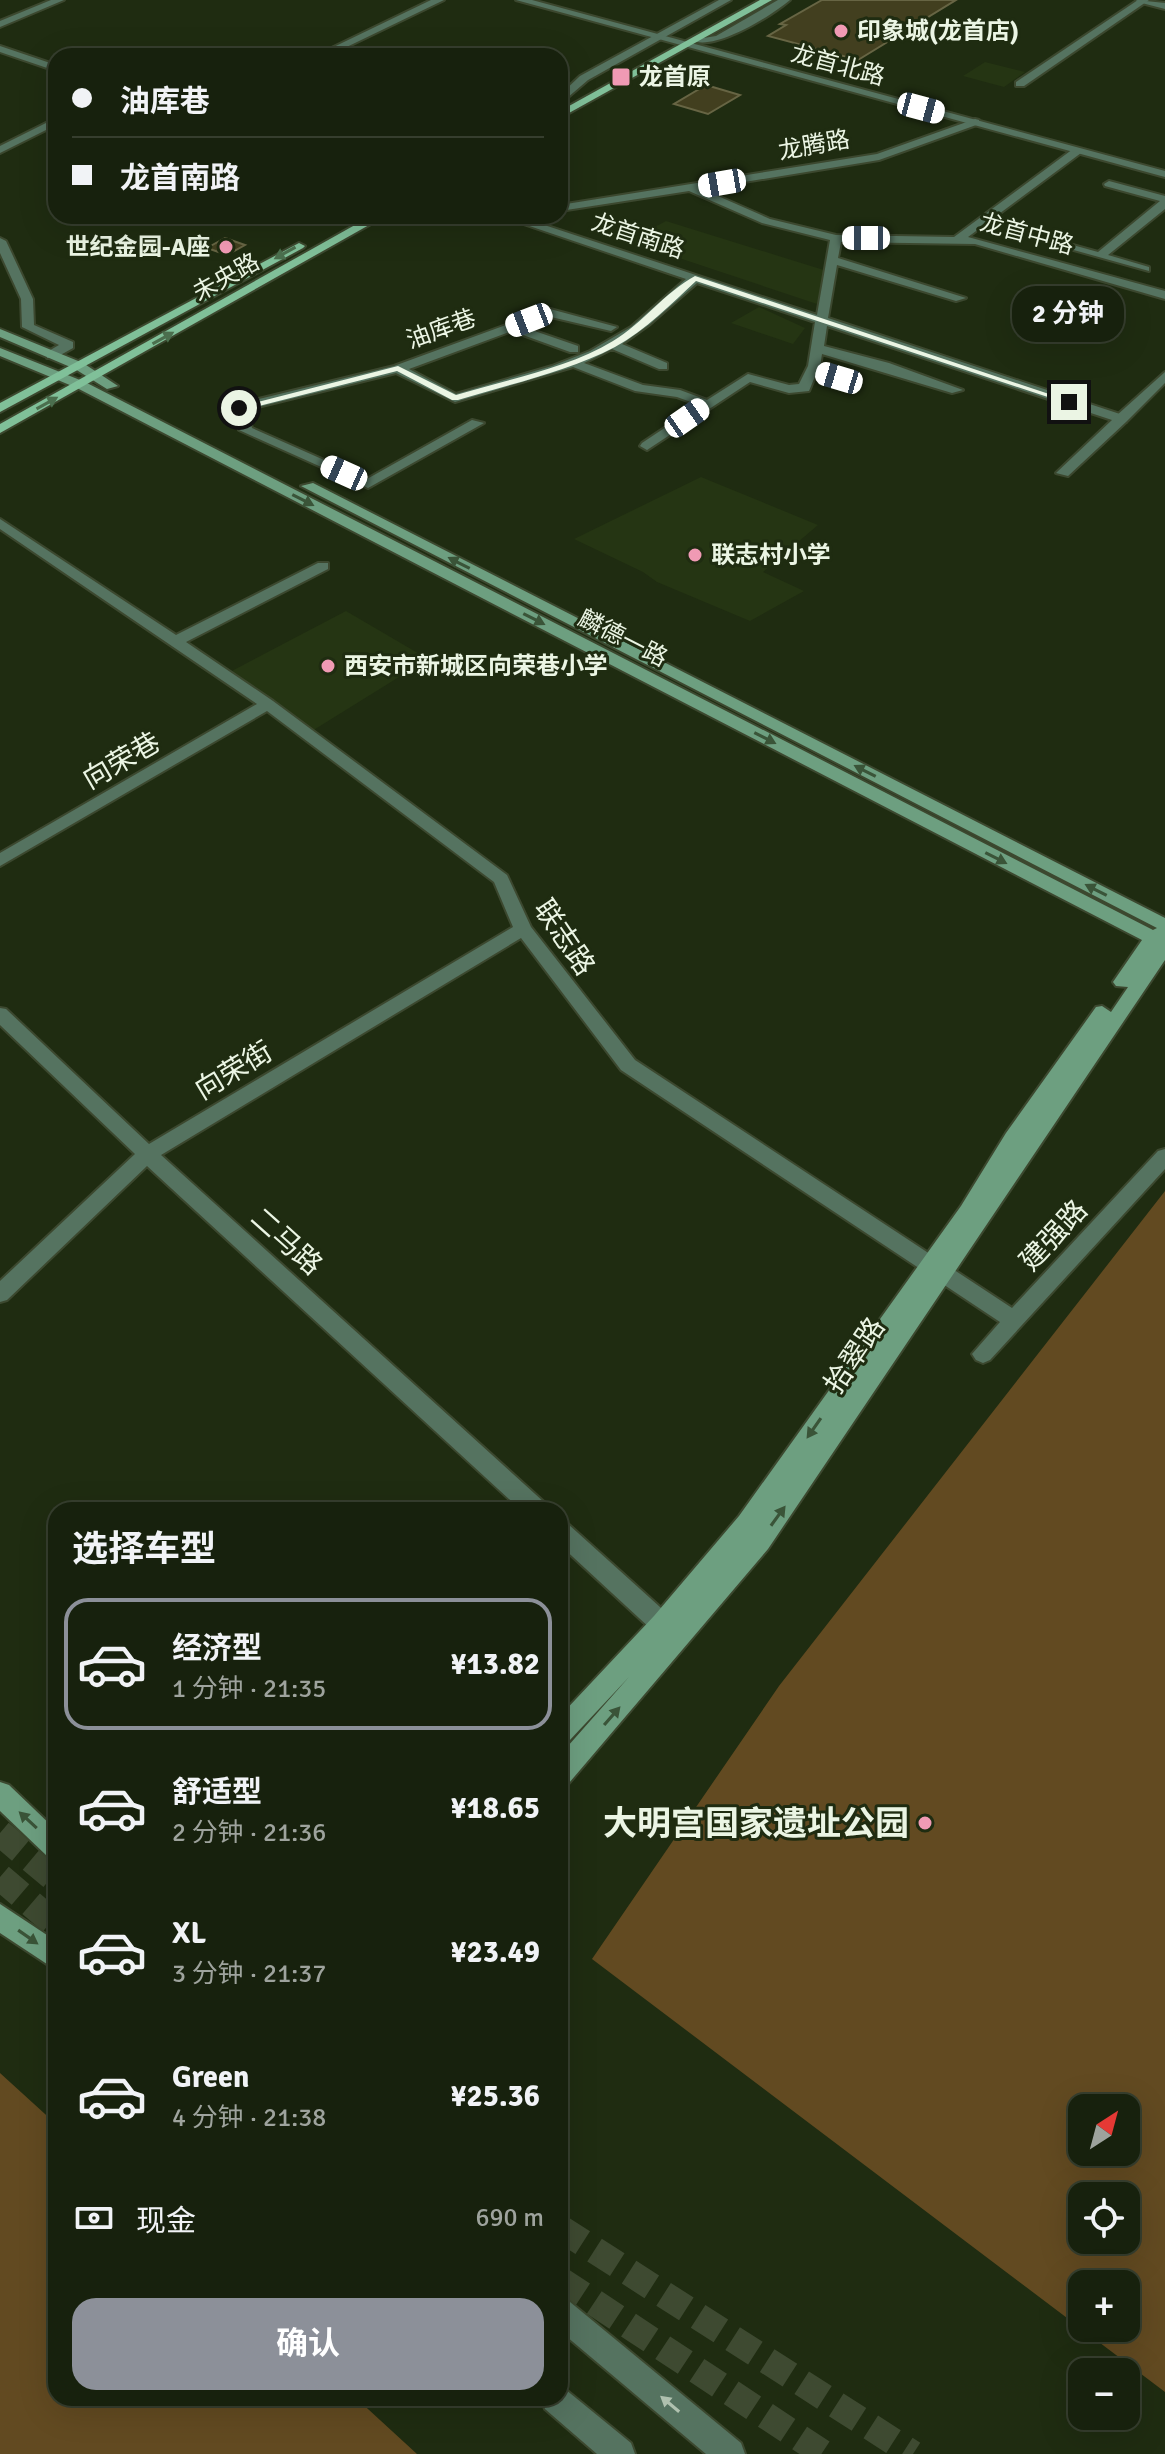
<!DOCTYPE html>
<html lang="zh">
<meta charset="utf-8">
<style>
:root{--surface:#17210d;--page:#202916;--text:#f1f3f6;--muted:#9ea39d;--line:#363e2e;--accent:#8c9099}
body{margin:0;font-family:Signika,"Noto Sans SC",sans-serif;background:var(--page);color:var(--text);height:100vh;display:flex;flex-direction:column;font-size:30px;white-space:nowrap}
*{box-sizing:border-box;margin:0}
p{font-size:26px;color:var(--muted)}
.icon{flex:none;width:44px;height:44px;fill:none;stroke:currentColor;stroke-width:2;stroke-linecap:round;stroke-linejoin:round}
.map{position:relative;flex:1;overflow:hidden}
.panel{position:absolute;left:48px;top:1502px;width:520px;height:904px;display:flex;flex-direction:column;background:var(--surface);border-radius:24px;box-shadow:0 8px 32px #0002,0 0 0 2px var(--line)}
.panel>*{flex:none}
.top-card{position:absolute;left:48px;top:48px;width:520px;height:176px;border-radius:24px;box-shadow:0 8px 32px #0002,0 0 0 2px var(--line);display:grid;align-content:center;height:176px;padding:0 24px;background:var(--surface)}
.needle{width:52px;rotate:36deg}
.controls{position:absolute;left:1068px;top:2094px;display:grid;gap:16px}
.controls a{display:grid;place-items:center;width:72px;height:72px;border-radius:16px;background:var(--surface);box-shadow:0 8px 32px #0002,0 0 0 2px var(--line);font-size:40px}
.end{position:absolute;width:36px;height:36px;margin:-18px;border:10px solid #ebf5e4;background:#111;box-shadow:0 0 0 4px #111}
.from{border-radius:50%}
.bubble{position:absolute;height:56px;border-radius:24px;background:var(--surface);box-shadow:0 8px 32px #0002,0 0 0 2px var(--line);font-size:26px;font-weight:700;line-height:56px;text-align:center}
.car{position:absolute;width:24px;height:48px;margin:-24px -12px;border-radius:10px;box-shadow:0 0 6px 2px #0007;background:linear-gradient(#fff 24%,#345 0 40%,#fff 0 76%,#345 0 86%,#fff 0)}
.top-card b{display:flex;align-items:center;gap:28px;height:76px;font-size:30px}
.top-card b+b{border-top:2px solid var(--line)}
.top-card i{width:20px;height:20px;background:var(--text)}
ul{padding:0;list-style:none}
li{display:flex;align-items:center;gap:24px;height:132px;margin:0 16px 12px;padding:0 8px;border:4px solid transparent;border-radius:24px}
li div{flex:1}
li b{display:block;font-size:30px}
li em{font-style:normal;font-weight:700}
li.current{border-color:var(--accent)}
li>.icon{width:72px;height:72px;stroke-width:1.5}
h2{padding:0 24px;font-size:36px;line-height:96px}
.pay{display:flex;align-items:center;gap:20px;height:88px;padding:0 24px;font-size:30px}
.pay p{margin-inline-start:auto}
.primary-button{display:flex;gap:16px;margin-top:auto;padding:16px 24px}
.primary-button a{flex:1;height:92px;border-radius:24px;background:var(--accent);color:#fff;font-size:32px;font-weight:700;line-height:92px;text-align:center}
.map>svg:first-child{display:block}
.built{fill:#253513}
.green{fill:#624a21;fill-rule:evenodd}
.building{fill:#423f1f;stroke:#676544;stroke-width:2}
.lines{fill:none;stroke-linecap:round;stroke-linejoin:round}
.secondary-tunnel{stroke:#3e4a31;stroke-width:27;stroke-dasharray:27 14;stroke-linecap:butt}
.minor-casing{stroke:#3c482f;stroke-width:4}
.tertiary-casing{stroke:#3c482f;stroke-width:4}
.secondary-casing{stroke:#3c482f;stroke-width:4}
.primary-casing{stroke:#3c482f;stroke-width:4}
.minor{fill:#557360;fill-rule:evenodd}
.tertiary{fill:#557360;fill-rule:evenodd}
.secondary{fill:#6d9f80;fill-rule:evenodd}
.primary{fill:#80c099;fill-rule:evenodd}
.oneway{fill:#4b6f4e}
.oneway2{fill:#3a5438}
.oneway3{fill:#afc1af}
.route{fill:#ebf5e4}
.poi-dot{fill:#f09ab4;stroke:#1f2c11;stroke-width:3}
.labels{text-anchor:middle;stroke-width:6;stroke-linejoin:round;paint-order:stroke}
.far-poi-label{font-size:24px;font-weight:bold;fill:#ebf5e4;stroke:#1f2c11;text-anchor:start}
.far-street-label{font-size:24px;fill:#ebf5e4;stroke:#1f2c11}
.street-label{font-size:28px;fill:#ebf5e4;stroke:#1f2c11}
.near-poi-label{font-size:34px;font-weight:bold;fill:#ebf5e4;stroke:#1f2c11;text-anchor:end}
</style>
<div class="map">
<svg width="1165" height="2454" viewBox="0 0 1165 2454">
<rect width="100%" height="100%" fill="#1f2c11"/>
<g class="built">
<polygon points="985,62 1025,72 1004,87 963,76"/>
<polygon points="666,221 827,271 820,305 628,241"/>
<polygon points="759,307 805,328 793,344 731,323"/>
<polygon points="701,477 818,525 763,572 804,591 750,621 657,582 643,572 574,539"/>
<polygon points="346,611 428,659 312,731 228,673"/>
</g>
<g class="green">
<path d="M1165 1191V2392L592 1959 779 1686ZM1082 2108H1126V2152H1082ZM1082 2196H1126V2240H1082ZM1082 2284H1126V2328H1082Z"/>
<polygon points="0,2073 56,2124 56,2398 356,2398 417,2454 0,2454"/>
</g>
<g class="building">
<polygon points="822,0 956,0 858,60 768,36 786,25 780,24"/>
<polygon points="706,85 740,95 708,114 674,104"/>
<polygon points="225,238 245,245 227,255 207,248"/>
</g>
<g class="lines">
<g class="secondary-tunnel">
<polyline points="0,1833 56,1880"/>
<polyline points="0,1877 56,1925"/>
<polyline points="560,2228 913,2454"/>
<polyline points="560,2280 824,2454"/>
</g>
<g class="minor-casing">
<g id="minor">
<polygon points="431,0 444,0 328,56 315,56"/>
<polygon points="719,0 731,0 588,80 560,104 560,95 580,76"/>
<path d="M778 0H790C771 16 714 52 691 40L716 36Z"/>
<polygon points="1138,0 1149,0 1024,86 1016,86 1016,82"/>
<polygon points="56,118 56,125 0,153 0,146"/>
<path d="M975 119 979 120V124L879 160 702 189 770 219 836 235 954 237 1073 149H1081V153L968 237 1165 291V299L975 244 841 242 838 258 966 298 956 301 837 265 828 318 1126 416V422L1068 476 1056 473 1112 420 827 326 824 346 889 363 963 390 952 393 822 354 820 367 843 375V381L816 374 809 391 789 393 750 382 647 450 640 446 642 443 699 405 677 397 635 391 573 367 455 402 396 373 246 410 252 428 367 479 472 420 484 423 368 488 239 430 234 405 394 366 550 309 617 327 611 331 551 317 523 327 578 346V352H570L512 331 409 369 456 394 552 366 590 351 631 327 686 279 500 216H517L817 315 830 240 762 223 689 191 560 211V205L877 154ZM697 283 815 322 808 366 799 384 789 385 748 374 707 400 680 390 643 385 584 363 612 349 659 369H667V363L622 344 650 324Z"/>
<polygon points="1109,181 1165,196 1165,209 1108,255 1149,267 1149,271 1045,242 1051,239 1098,252 1160,201 1105,186 1104,184"/>
<polygon points="0,238 6,241 33,299 34,325 73,342 73,348 55,358 47,358 47,352 59,345 22,327 21,299 0,253"/>
<polygon points="0,519 176,635 318,563 328,563 328,569 186,642 273,701 507,875 531,927 635,1060 1012,1308 1158,1151 1165,1149 1165,1169 990,1360 983,1363 976,1360 972,1354 1000,1322 621,1070 521,938 161,1155 545,1503 548,1510 521,1510 147,1166 7,1300 0,1302 0,1281 135,1154 0,1025 0,1008 6,1009 149,1144 513,927 494,882 267,711 0,866 0,853 257,704 0,529"/>
<polygon points="560,1521 568,1524 681,1626 685,1634 681,1642 673,1645 665,1642 560,1545"/>
</g>
</g>
<g class="tertiary-casing">
<g id="tertiary">
<polygon points="51,0 64,0 0,27 0,21"/>
<polygon points="516,0 532,0 1165,171 1165,177"/>
<polygon points="1136,0 1165,3 1165,9 1138,2"/>
<polygon points="0,46 56,65 56,71 0,52"/>
<polygon points="1165,372 1165,383 1126,422 1116,422 1116,416"/>
<polygon points="560,2297 570,2302 741,2443 745,2454 706,2454 560,2331"/>
<polygon points="560,2385 631,2443 635,2454 597,2454 545,2409 541,2398 560,2398"/>
</g>
</g>
<g class="secondary-casing">
<g id="secondary">
<polygon points="0,329 83,363 118,386 107,389 75,369 0,337"/>
<polygon points="0,348 85,382 1153,930 1157,928 301,486 313,483 1165,918 1165,960 768,1549 569,1783 560,1786 560,1755 629,1677 569,1741 560,1745 560,1716 654,1616 739,1516 961,1206 1006,1133 1096,1007 1102,1006 1111,1012 1128,987 1116,986 1113,982 1142,940 77,388 0,356"/>
<polygon points="0,1782 9,1785 56,1830 56,1860 47,1856 0,1811"/>
<polygon points="0,1904 56,1941 56,1970 0,1933"/>
</g>
</g>
<g class="primary-casing">
<g id="primary">
<polygon points="760,0 772,0 560,118 560,111"/>
<polygon points="371,216 385,216 0,433 0,424"/>
<polygon points="299,243 305,246 303,248 0,412 0,403"/>
</g>
</g>
<use href="#minor" class="minor"/>
<use href="#tertiary" class="tertiary"/>
<use href="#secondary" class="secondary"/>
<use href="#primary" class="primary"/>
</g>
<defs><path id="oneway-solid" d="M-6-.8H1V-3.2L6.5 0L1 3.2V.8H-6Z" transform="scale(2)"/></defs>
<g class="oneway">
<use href="#oneway-solid" transform="translate(285 253) rotate(151)"/>
<use href="#oneway-solid" transform="translate(163 338) rotate(-29)"/>
<use href="#oneway-solid" transform="translate(47 403) rotate(-29)"/>
</g>
<g class="oneway2">
<use href="#oneway-solid" transform="translate(303 500) rotate(27)"/>
<use href="#oneway-solid" transform="translate(459 563) rotate(-153)"/>
<use href="#oneway-solid" transform="translate(534 619) rotate(27)"/>
<use href="#oneway-solid" transform="translate(765 738) rotate(27)"/>
<use href="#oneway-solid" transform="translate(865 771) rotate(-153)"/>
<use href="#oneway-solid" transform="translate(996 858) rotate(27)"/>
<use href="#oneway-solid" transform="translate(1096 890) rotate(-153)"/>
<use href="#oneway-solid" transform="translate(814 1428) rotate(125)"/>
<use href="#oneway-solid" transform="translate(778 1516) rotate(-54)"/>
<use href="#oneway-solid" transform="translate(612 1716) rotate(-49)"/>
<use href="#oneway-solid" transform="translate(28 1820) rotate(-137)"/>
<use href="#oneway-solid" transform="translate(28 1937) rotate(35)"/>
</g>
<use class="oneway3" href="#oneway-solid" transform="translate(670 2404) rotate(-140)"/>
<path class="route" d="M695 276 1073 402 1066 403 696 281C671 304 646 330 615 347 567 372 510 384 458 400H452L397 371 239 411 235 408 398 366 456 395C507 379 567 369 613 341 643 323 665 292 695 276Z"/>
<g class="poi-dot">
<circle cx="841" cy="31" r="8"/>
<rect x="611" y="67" width="20" height="20" rx="4"/>
<circle cx="226" cy="247" r="8"/>
<circle cx="695" cy="555" r="8"/>
<circle cx="328" cy="666" r="8"/>
<circle cx="925" cy="1823" r="8"/>
</g>
<g class="labels">
<g class="far-poi-label">
<text x="857" y="39">印象城(龙首店)</text>
<text x="639" y="85">龙首原</text>
<text x="210" y="255" text-anchor="end">世纪金园-A座</text>
<text x="711" y="563">联志村小学</text>
<text x="344" y="674">西安市新城区向荣巷小学</text>
</g>
<g class="far-street-label">
<text transform="translate(838 65) rotate(15)" y="8">龙首北路</text>
<text transform="translate(814 145) rotate(-10)" y="8">龙腾路</text>
<text transform="translate(1027 234) rotate(15)" y="8">龙首中路</text>
<text transform="translate(638 236) rotate(18)" y="8">龙首南路</text>
<text transform="translate(226 277) rotate(-29)" y="8">未央路</text>
<text transform="translate(441 329) rotate(-20)" y="8">油库巷</text>
<text transform="translate(623 638) rotate(27)" y="8">麟德一路</text>
</g>
<g class="street-label">
<text transform="translate(121 760) rotate(-30)" y="10">向荣巷</text>
<text transform="translate(565 937) rotate(56)" y="10">联志路</text>
<text transform="translate(233 1070) rotate(-31)" y="10">向荣街</text>
<text transform="translate(1053 1235) rotate(-47)" y="10">建强路</text>
<text transform="translate(287 1241) rotate(42)" y="10">二马路</text>
<text transform="translate(854 1355) rotate(-56)" y="10">拾翠路</text>
</g>
<g class="near-poi-label">
<text x="909" y="1835">大明宫国家遗址公园</text>
</g>
</g>
</svg>
<div class="controls">
<a><svg class="needle" viewBox="-14 -14 28 28"><path d="M0-13l5 13h-10z" fill="#e53935"/><path d="M0 13l5-13h-10z" fill="#9ea39d"/></svg></a>
<a><svg class="icon" aria-label="locate" viewBox="0 0 24 24"><circle cx="12" cy="12" r="6"/><path d="M12 2v4M12 18v4M2 12h4M18 12h4"/></svg></a>
<a>+</a>
<a>−</a>
</div>
<i class="end from" style="left:239px;top:408px"></i>
<i class="end" style="left:1069px;top:402px"></i>
<div class="bubble" style="left:1012px;top:286px;width:112px">2 分钟</div>
<i class="car" style="left:921px;top:108px;rotate:105deg"></i>
<i class="car" style="left:722px;top:183px;rotate:260deg"></i>
<i class="car" style="left:866px;top:238px;rotate:270deg"></i>
<i class="car" style="left:529px;top:320px;rotate:249deg"></i>
<i class="car" style="left:839px;top:378px;rotate:287deg"></i>
<i class="car" style="left:687px;top:418px;rotate:55deg"></i>
<i class="car" style="left:344px;top:473px;rotate:294deg"></i>
<div class="top-card">
<b><i class="from"></i>油库巷</b>
<b><i></i>龙首南路</b>
</div>
<section class="panel">
<h2>选择车型</h2>
<ul>
<li class="current"><svg class="icon" aria-label="car" viewBox="0 0 24 24"><path d="M5 17H2v-5l4-1 3-4h7l3 4 3 1v5h-3M9 17h6M6 11h13"/><circle cx="7" cy="17" r="2"/><circle cx="17" cy="17" r="2"/></svg><div><b>经济型</b><p>1 分钟 · 21:35</p></div><em>¥13.82</em></li>
<li><svg class="icon" aria-label="car" viewBox="0 0 24 24"><path d="M5 17H2v-5l4-1 3-4h7l3 4 3 1v5h-3M9 17h6M6 11h13"/><circle cx="7" cy="17" r="2"/><circle cx="17" cy="17" r="2"/></svg><div><b>舒适型</b><p>2 分钟 · 21:36</p></div><em>¥18.65</em></li>
<li><svg class="icon" aria-label="car" viewBox="0 0 24 24"><path d="M5 17H2v-5l4-1 3-4h7l3 4 3 1v5h-3M9 17h6M6 11h13"/><circle cx="7" cy="17" r="2"/><circle cx="17" cy="17" r="2"/></svg><div><b>XL</b><p>3 分钟 · 21:37</p></div><em>¥23.49</em></li>
<li><svg class="icon" aria-label="car" viewBox="0 0 24 24"><path d="M5 17H2v-5l4-1 3-4h7l3 4 3 1v5h-3M9 17h6M6 11h13"/><circle cx="7" cy="17" r="2"/><circle cx="17" cy="17" r="2"/></svg><div><b>Green</b><p>4 分钟 · 21:38</p></div><em>¥25.36</em></li>
</ul>
<div class="pay"><svg class="icon" aria-label="cash" viewBox="0 0 24 24"><path d="M3 7h18v10H3z"/><circle cx="12" cy="12" r="2"/></svg>现金<p>690 m</p></div>
<div class="primary-button"><a>确认</a></div>
</section>
</div>
